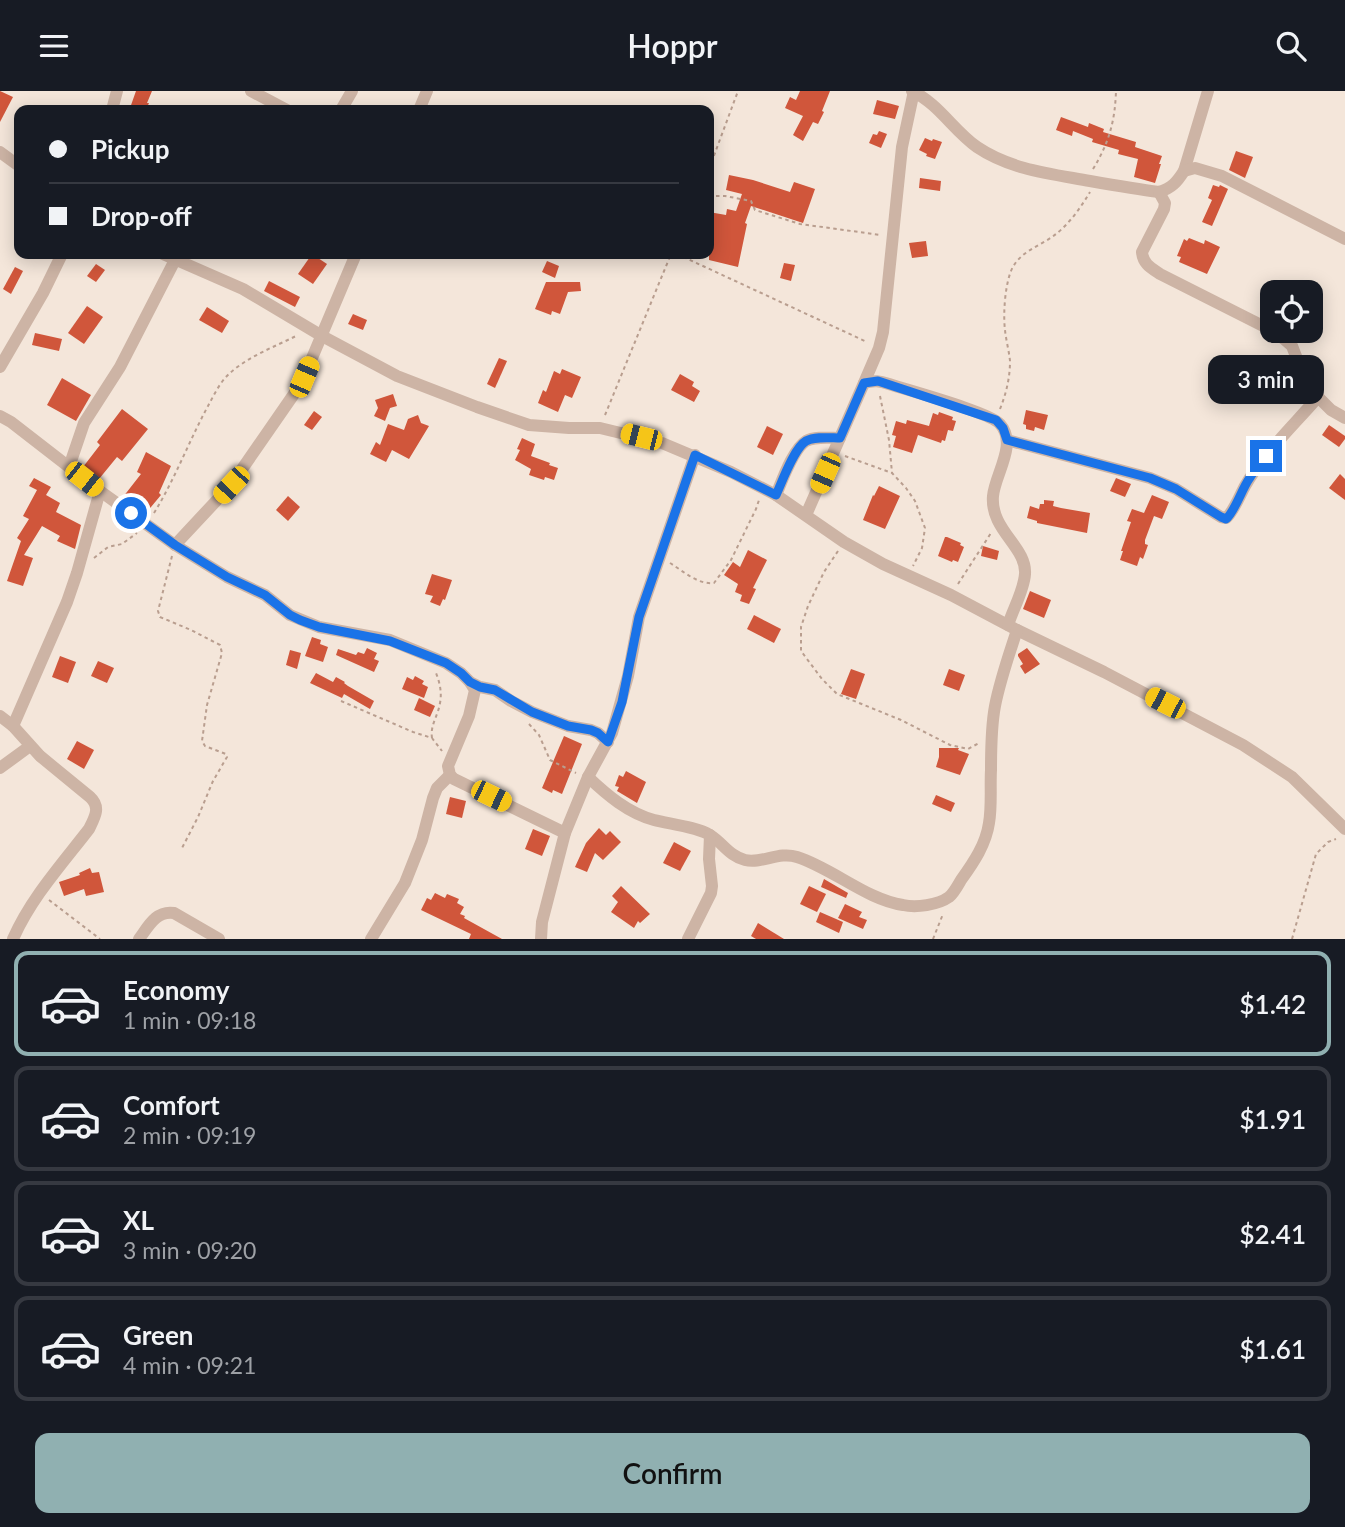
<!DOCTYPE html>
<meta charset="utf-8">
<style>
:root{--surface:#171b24;--page:#242831;--text:#f1f3f6;--muted:#9ea1a6;--line:#363941;--accent:#90b0b1}
body{margin:0;font-family:Lato,sans-serif;background:var(--page);color:var(--text);height:100vh;display:flex;flex-direction:column;font-size:26px;white-space:nowrap}
*{box-sizing:border-box;margin:0}
p{font-size:23px;color:var(--muted)}
.icon{flex:none;width:38px;height:38px;fill:none;stroke:currentColor;stroke-width:2;stroke-linecap:round;stroke-linejoin:round}
.map{position:relative;height:848px;overflow:hidden}
.panel{display:flex;flex-direction:column;background:var(--surface);flex:1}
.panel>*{flex:none}
.hud{position:absolute;left:14px;top:14px;width:700px;height:154px;border-radius:14px;box-shadow:0 4px 18px #0003;display:grid;align-content:center;height:154px;padding:0 35px;background:var(--surface)}
.controls{position:absolute;left:1260px;top:189px;display:grid;gap:14px}
.controls a{display:grid;place-items:center;width:63px;height:63px;border-radius:14px;background:var(--surface);box-shadow:0 4px 18px #0003;font-size:35px}
.end{position:absolute;width:32px;height:32px;margin:-16px;border:9px solid #1a73e8;background:#fff;box-shadow:0 0 0 4px #fff}
.from{border-radius:50%}
.bubble{position:absolute;height:49px;border-radius:14px;background:var(--surface);box-shadow:0 4px 18px #0003;font-size:23px;font-weight:600;line-height:49px;text-align:center}
.car{position:absolute;width:21px;height:42px;margin:-21px -10px;border-radius:9px;box-shadow:0 0 5px 2px #0007;background:linear-gradient(#f5c518 24%,#345 0 40%,#f5c518 0 76%,#345 0 86%,#f5c518 0)}
.hud b{display:flex;align-items:center;gap:24px;height:66px;font-size:26px}
.hud b+b{border-top:2px solid var(--line)}
.hud i{width:18px;height:18px;background:var(--text)}
ul{padding:12px 0 0;list-style:none}
li{display:flex;align-items:center;gap:21px;height:105px;margin:0 14px 10px;padding:0 21px;border:4px solid var(--line);border-radius:14px}
li div{flex:1}
li b{display:block;font-size:26px}
li em{font-style:normal;font-weight:600}
li.on{border-color:var(--accent)}
li>.icon{width:63px;height:63px;stroke-width:1.5}
.primary-button{display:flex;gap:14px;margin-top:auto;padding:14px 35px}
.primary-button a{flex:1;height:80px;border-radius:14px;background:var(--accent);color:#111;font-size:28px;font-weight:600;line-height:80px;text-align:center}
header{display:flex;justify-content:space-between;align-items:center;height:91px;padding:0 35px;background:var(--surface);font-size:32px;font-weight:600}
.map>svg:first-child{display:block}
.building{fill:#d0563b}
.lines{fill:none;stroke-linecap:round;stroke-linejoin:round}
.path{stroke:#b99e8f;stroke-width:2;stroke-dasharray:3.5 3.5;stroke-linecap:butt}
.minor{stroke:#cdb4a5;stroke-width:12}
.route{stroke:#1a73e8;stroke-width:9}
</style>
<header><svg class="icon" aria-label="menu" viewBox="0 0 24 24"><path d="M4 6h16M4 12h16M4 18h16"/></svg>Hoppr<svg class="icon" aria-label="search" viewBox="0 0 24 24"><circle cx="10" cy="10" r="6"/><path d="M15 15l6 6"/></svg></header>
<div class="map">
<svg width="1345" height="848" viewBox="0 0 1345 848">
<rect width="100%" height="100%" fill="#f4e6da"/>
<g class="building">
<polygon points="0,0 13,6 0,31"/>
<polygon points="136,0 152,0 147,12 149,12 146,19 136,19 130,17"/>
<polygon points="800,0 830,0 822,20 824,21 818,33 813,31 803,50 793,44 803,25 785,17 790,6 796,9"/>
<polygon points="877,9 899,15 895,28 873,23"/>
<polygon points="1061,26 1088,36 1089,32 1104,38 1103,41 1136,51 1135,56 1162,65 1159,73 1161,73 1155,92 1134,86 1138,68 1118,63 1119,59 1092,51 1093,48 1073,40 1072,45 1056,39"/>
<polygon points="879,40 887,43 881,57 869,52 873,43 877,44"/>
<polygon points="925,47 932,50 933,48 942,51 935,68 926,65 927,63 919,59"/>
<polygon points="1236,60 1253,66 1245,87 1229,79"/>
<polygon points="729,84 753,89 790,101 794,91 815,98 803,132 751,115 745,132 747,133 738,176 709,169 709,121 726,124 727,118 736,120 742,103 726,99"/>
<polygon points="920,87 941,90 940,100 919,97"/>
<polygon points="1213,94 1219,96 1220,94 1228,98 1212,135 1202,131 1212,109 1208,107"/>
<polygon points="1189,147 1204,153 1205,149 1220,156 1207,183 1179,171 1181,166 1177,165 1184,148 1187,150"/>
<polygon points="926,150 928,165 912,167 909,152"/>
<polygon points="312,163 327,173 313,193 298,183"/>
<polygon points="547,170 559,175 555,187 542,181"/>
<polygon points="784,172 795,174 791,190 780,187"/>
<polygon points="96,173 105,179 96,191 87,185"/>
<polygon points="15,176 23,180 11,203 3,198"/>
<polygon points="269,190 300,206 295,216 264,200"/>
<polygon points="546,191 580,191 581,200 568,201 560,223 552,220 551,224 535,218"/>
<polygon points="87,215 103,226 84,253 68,242"/>
<polygon points="207,216 229,230 222,242 199,229"/>
<polygon points="353,223 367,229 363,239 348,233"/>
<polygon points="35,242 62,248 59,260 32,254"/>
<polygon points="499,267 507,270 495,297 487,293"/>
<polygon points="562,278 581,286 572,307 565,304 558,321 538,312 543,299 546,301 554,280 560,283"/>
<polygon points="680,283 694,291 692,295 700,300 694,311 671,299"/>
<polygon points="62,287 91,304 76,330 47,314"/>
<polygon points="393,303 397,315 390,317 385,330 374,325 378,317 375,309"/>
<polygon points="122,318 148,338 122,370 117,366 99,388 83,376 100,354 97,351"/>
<polygon points="1026,319 1048,324 1044,339 1035,336 1034,340 1026,338 1026,334 1023,333"/>
<polygon points="314,320 322,326 312,339 304,334"/>
<polygon points="939,321 953,326 952,329 956,330 953,340 948,339 945,350 942,349 941,352 918,344 912,362 893,356 896,345 892,344 896,330 906,333 907,329 929,335 933,322 938,324"/>
<polygon points="418,324 421,332 429,335 409,368 392,359 386,371 370,363 376,351 380,354 388,333 404,339 408,328"/>
<polygon points="1329,334 1345,345 1345,348 1339,356 1322,344"/>
<polygon points="767,335 783,343 773,364 757,356"/>
<polygon points="522,347 535,353 531,365 550,372 549,374 558,377 554,389 545,386 544,389 529,384 531,378 515,369 520,359 517,358"/>
<polygon points="146,361 171,375 159,402 161,404 146,422 123,406 141,383 137,381"/>
<polygon points="1340,383 1345,388 1345,409 1329,397"/>
<polygon points="34,387 51,396 46,404 60,412 56,421 81,434 75,458 57,450 60,445 42,435 24,464 33,467 23,495 7,490 21,450 17,447 29,428 23,425 37,399 29,395"/>
<polygon points="1116,387 1131,393 1125,406 1110,400"/>
<polygon points="879,395 900,405 885,438 863,429 873,404 874,405"/>
<polygon points="1152,404 1169,411 1162,428 1154,425 1145,449 1145,453 1148,454 1143,468 1140,466 1137,475 1120,469 1123,460 1121,460 1131,431 1127,430 1132,418 1144,422"/>
<polygon points="288,405 300,416 288,430 276,419"/>
<polygon points="1044,409 1054,410 1053,415 1061,417 1090,422 1087,442 1037,432 1037,430 1027,427 1030,415 1039,418 1040,413 1044,413"/>
<polygon points="945,446 947,446 961,452 960,454 964,456 958,471 953,469 952,471 938,465"/>
<polygon points="983,455 999,460 997,469 981,465"/>
<polygon points="748,459 767,469 753,497 756,498 749,513 740,510 742,504 735,501 738,493 724,484 733,471 740,476"/>
<polygon points="432,483 452,489 445,509 443,508 440,515 430,511 433,505 425,503"/>
<polygon points="1030,500 1051,509 1044,527 1023,518"/>
<polygon points="754,524 781,538 774,552 747,538"/>
<polygon points="312,546 321,549 320,553 328,556 323,571 305,565"/>
<polygon points="367,557 377,562 374,568 379,570 374,581 336,564 338,558 356,564 358,561 364,563"/>
<polygon points="1027,557 1040,573 1025,583 1020,575 1023,573 1018,565 1018,563"/>
<polygon points="290,559 301,562 297,578 286,574"/>
<polygon points="60,565 76,571 68,592 52,586"/>
<polygon points="98,570 114,577 107,592 91,585"/>
<polygon points="851,578 865,583 856,608 841,603"/>
<polygon points="949,578 965,584 959,600 943,594"/>
<polygon points="316,582 333,591 336,586 345,591 344,592 348,595 374,610 370,618 344,603 342,607 310,592"/>
<polygon points="415,585 424,590 422,593 428,596 424,607 402,598 407,586 413,589"/>
<polygon points="419,607 435,615 430,626 414,619"/>
<polygon points="564,645 582,653 562,703 553,699 552,702 542,697"/>
<polygon points="77,650 94,659 84,678 67,668"/>
<polygon points="939,657 959,657 958,659 969,663 960,684 936,676 939,666"/>
<polygon points="626,680 646,691 637,712 617,700 619,696 615,695 619,684 623,686"/>
<polygon points="936,704 955,712 951,721 932,713"/>
<polygon points="450,706 466,710 462,727 446,723"/>
<polygon points="599,737 606,744 610,740 621,751 603,769 595,762 587,781 575,776 586,752"/>
<polygon points="533,738 550,745 542,765 525,758"/>
<polygon points="674,751 691,760 680,780 663,772"/>
<polygon points="90,777 92,782 99,781 104,801 86,805 84,798 64,805 59,791 80,784 79,782"/>
<polygon points="824,788 848,802 846,807 821,796"/>
<polygon points="621,795 650,823 640,832 638,830 634,837 611,821 618,811 612,805"/>
<polygon points="809,795 826,803 817,821 800,813"/>
<polygon points="435,802 445,807 447,803 459,808 457,812 464,816 460,823 465,825 464,827 502,848 469,848 471,843 421,819 427,807 431,809"/>
<polygon points="845,813 862,821 859,826 867,829 863,838 838,827"/>
<polygon points="820,821 843,831 839,842 816,831"/>
<polygon points="758,832 784,848 756,848 751,845"/>
</g>
<g class="lines">
<g class="path">
<polyline points="709,78 738,0"/>
<path d="M1093 78C1109 52 1115 30 1116 0"/>
<polyline points="709,105 725,105 751,110 755,119 800,133 881,144"/>
<polyline points="677,163 867,251"/>
<polyline points="880,305 889,349 892,382"/>
<path d="M1000 318C1006 303 1010 287 1010 270 1009 260 1006 249 1005 239 1003 223 1005 195 1011 180 1019 160 1041 155 1056 143 1070 132 1081 116 1090 101"/>
<polyline points="605,324 671,163"/>
<polyline points="845,365 892,382 906,397 915,410 925,437 922,457 913,475"/>
<path d="M154 422C175 388 189 350 208 315 214 304 220 291 229 283 247 266 274 256 296 245"/>
<polyline points="838,460 824,481 808,515 801,536 801,560 822,588 837,603 901,629 950,654 968,658 979,652"/>
<polyline points="172,465 158,520 160,526 191,539 220,554 222,562 207,614 202,650 205,655 226,663 227,666 213,690 198,726 181,759"/>
<polyline points="94,467 108,456 122,453 137,442"/>
<path d="M670 472C683 480 698 494 714 492L731 469 756 418 759 409"/>
<polyline points="958,493 991,442"/>
<polyline points="341,610 413,641 432,647 442,660"/>
<polyline points="529,633 539,644 550,669 576,682"/>
<path d="M432 647C430 634 438 625 440 612 442 602 440 592 436 582"/>
<polyline points="49,809 100,848"/>
<polyline points="933,848 943,823"/>
<polyline points="1292,848 1316,763 1328,751 1336,748"/>
</g>
<g class="minor">
<polyline points="251,0 287,19"/>
<path d="M912 0C939 13 953 39 977 56 1011 79 1052 83 1090 90 1113 94 1136 98 1159 101 1172 97 1177 91 1184 80L1208 0"/>
<polyline points="112,19 117,0"/>
<polyline points="341,19 352,0"/>
<polyline points="419,19 427,0"/>
<polyline points="0,61 19,75"/>
<polyline points="1184,80 1195,77 1222,85 1345,148"/>
<path d="M1159 101 1165 112 1164 118 1142 161C1143 173 1151 177 1160 183L1267 237 1284 248 1292 255 1304 286 1318 306 1331 319 1345 327"/>
<polyline points="163,163 243,198 322,245 397,285 477,316 529,334 569,337 600,337 662,352 731,381 776,404 844,451 883,473 951,504 1017,539 1104,581 1243,654 1292,686 1345,738"/>
<polyline points="0,276 43,202 62,163"/>
<path d="M864 292C874 289 880 290 889 293 910 300 989 321 1000 333 1018 353 995 383 993 405 990 439 1027 456 1025 483 1024 499 1013 518 1008 534"/>
<polyline points="0,325 11,331 100,400 175,454 227,486 265,504 290,524 319,536 390,549 446,572 461,582 470,591 480,596 495,599 511,610 532,621 568,635 591,639 598,642 608,651"/>
<path d="M1007 349 1150 387 1176 398 1221 426 1226 427C1233 422 1240 404 1245 395 1264 362 1293 335 1318 306"/>
<polyline points="69,376 84,332 120,276 175,169"/>
<path d="M776 404C782 390 793 358 806 350 815 345 831 347 840 347"/>
<polyline points="806,424 864,292 879,257 883,241 902,56 914,0"/>
<polyline points="175,454 231,394 294,303 304,286 356,163"/>
<polyline points="470,591 475,599 469,625 448,675 450,684 454,688 565,742"/>
<path d="M0 625 13 635 40 665 90 706C101 716 95 726 89 738 62 773 31 807 13 848"/>
<polyline points="13,635 67,511 77,482 100,400"/>
<polyline points="0,677 30,655"/>
<path d="M588 686C607 704 628 722 654 729 670 733 697 736 710 744 723 752 729 765 745 769 762 773 779 760 797 766 832 777 867 809 903 814 916 817 938 814 949 806 954 802 958 794 961 789 974 771 986 753 989 732 992 715 990 696 991 679 991 658 991 636 995 615 1000 589 1009 564 1017 539"/>
<path d="M139 848C148 836 156 819 174 822L219 848"/>
<polyline points="371,848 405,792 422,749 433,707 437,697 450,684"/>
<polyline points="541,848 542,831 565,742 588,686 612,642 628,585 639,526 695,364"/>
<polyline points="688,848 711,802 712,795 709,768 710,744"/>
</g>
</g>
<g class="lines">
<path class="route" d="M131 422 175 454 227 486 265 504 290 524 300 529 319 536 390 550 446 572 461 582 470 591 480 596 495 599 532 621 568 635 591 639 598 642 608 651 622 611 639 526 695 364 776 404C782 391 794 357 806 350 815 345 831 347 840 347L864 292 878 290 996 329 1003 337 1007 349 1150 387 1176 398 1221 426 1226 428C1234 422 1242 398 1249 388 1254 380 1260 373 1266 365"/>
</g>
</svg>
<div class="controls">
<a><svg class="icon" aria-label="locate" viewBox="0 0 24 24"><circle cx="12" cy="12" r="6"/><path d="M12 2v4M12 18v4M2 12h4M18 12h4"/></svg></a>
</div>
<i class="end from" style="left:131px;top:422px"></i>
<i class="end" style="left:1266px;top:365px"></i>
<div class="bubble" style="left:1208px;top:264px;width:116px">3 min</div>
<i class="car" style="left:304px;top:286px;rotate:23deg"></i>
<i class="car" style="left:641px;top:346px;rotate:284deg"></i>
<i class="car" style="left:825px;top:382px;rotate:204deg"></i>
<i class="car" style="left:84px;top:388px;rotate:128deg"></i>
<i class="car" style="left:231px;top:394px;rotate:223deg"></i>
<i class="car" style="left:1165px;top:612px;rotate:297deg"></i>
<i class="car" style="left:491px;top:705px;rotate:116deg"></i>
<div class="hud">
<b><i class="from"></i>Pickup</b>
<b><i></i>Drop-off</b>
</div>
</div>
<section class="panel">
<ul>
<li class="on"><svg class="icon" aria-label="car" viewBox="0 0 24 24"><path d="M5 17H2v-5l4-1 3-4h7l3 4 3 1v5h-3M9 17h6M6 11h13"/><circle cx="7" cy="17" r="2"/><circle cx="17" cy="17" r="2"/></svg><div><b>Economy</b><p>1 min · 09:18</p></div><em>$1.42</em></li>
<li><svg class="icon" aria-label="car" viewBox="0 0 24 24"><path d="M5 17H2v-5l4-1 3-4h7l3 4 3 1v5h-3M9 17h6M6 11h13"/><circle cx="7" cy="17" r="2"/><circle cx="17" cy="17" r="2"/></svg><div><b>Comfort</b><p>2 min · 09:19</p></div><em>$1.91</em></li>
<li><svg class="icon" aria-label="car" viewBox="0 0 24 24"><path d="M5 17H2v-5l4-1 3-4h7l3 4 3 1v5h-3M9 17h6M6 11h13"/><circle cx="7" cy="17" r="2"/><circle cx="17" cy="17" r="2"/></svg><div><b>XL</b><p>3 min · 09:20</p></div><em>$2.41</em></li>
<li><svg class="icon" aria-label="car" viewBox="0 0 24 24"><path d="M5 17H2v-5l4-1 3-4h7l3 4 3 1v5h-3M9 17h6M6 11h13"/><circle cx="7" cy="17" r="2"/><circle cx="17" cy="17" r="2"/></svg><div><b>Green</b><p>4 min · 09:21</p></div><em>$1.61</em></li>
</ul>
<div class="primary-button"><a>Confirm</a></div>
</section>
